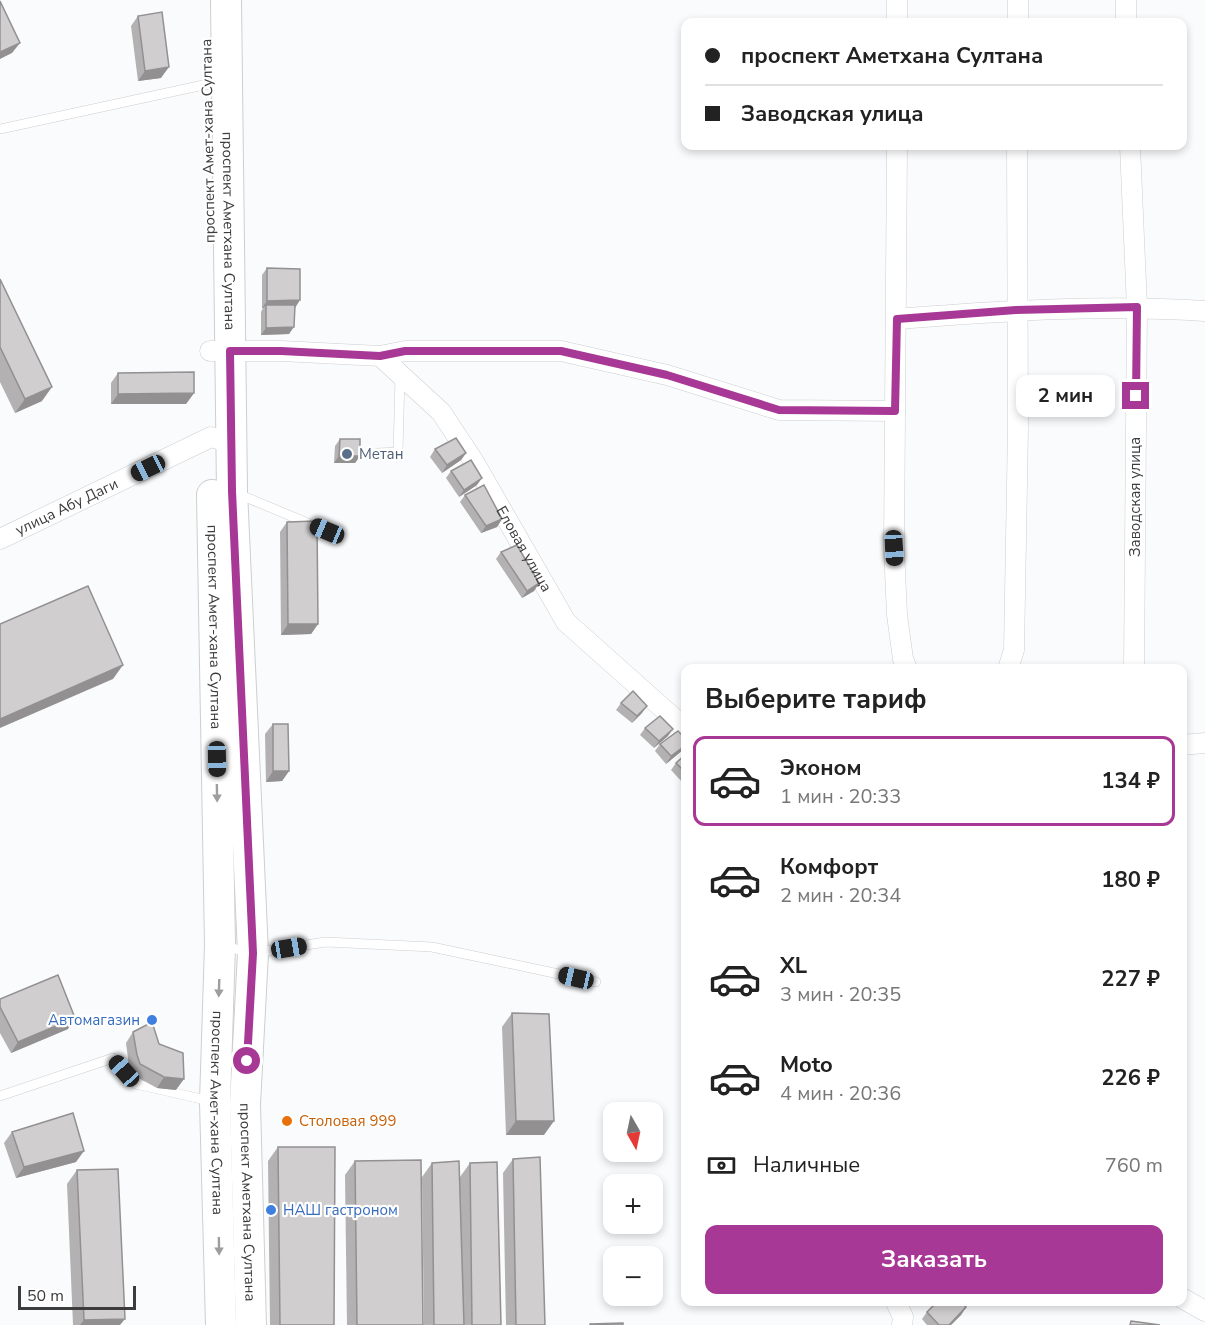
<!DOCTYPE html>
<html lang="ru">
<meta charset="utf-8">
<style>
:root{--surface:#fff;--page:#f2f2f2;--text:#222;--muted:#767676;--line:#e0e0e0;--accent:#a83895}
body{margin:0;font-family:"Nunito Sans",sans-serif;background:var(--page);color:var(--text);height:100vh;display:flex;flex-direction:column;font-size:22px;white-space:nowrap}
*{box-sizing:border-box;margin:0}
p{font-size:20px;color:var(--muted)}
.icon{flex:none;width:33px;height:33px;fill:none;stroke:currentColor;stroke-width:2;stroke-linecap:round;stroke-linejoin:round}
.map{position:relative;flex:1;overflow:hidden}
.details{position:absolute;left:681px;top:664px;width:506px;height:642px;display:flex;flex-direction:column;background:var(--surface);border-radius:12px;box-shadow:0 3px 9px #0003}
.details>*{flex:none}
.banner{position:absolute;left:681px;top:18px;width:506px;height:132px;border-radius:12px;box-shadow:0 3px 9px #0003;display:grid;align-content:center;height:132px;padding:0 24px;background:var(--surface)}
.needle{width:39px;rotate:171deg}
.controls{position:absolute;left:603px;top:1102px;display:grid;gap:12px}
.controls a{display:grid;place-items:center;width:60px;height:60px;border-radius:12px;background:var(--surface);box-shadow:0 3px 9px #0003;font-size:30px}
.scale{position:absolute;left:18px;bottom:15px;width:118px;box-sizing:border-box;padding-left:6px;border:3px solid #3c3c3d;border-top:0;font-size:16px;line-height:21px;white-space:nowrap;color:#3c3c3d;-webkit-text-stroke:4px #fff;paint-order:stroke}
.end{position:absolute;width:27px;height:27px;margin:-14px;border:8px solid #a83895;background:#fff;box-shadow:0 0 0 3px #fff}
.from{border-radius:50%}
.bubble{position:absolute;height:42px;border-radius:12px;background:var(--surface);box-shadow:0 3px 9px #0003;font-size:20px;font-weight:700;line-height:42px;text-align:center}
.car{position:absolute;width:18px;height:36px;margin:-18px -9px;border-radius:8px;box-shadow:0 0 4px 2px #0007;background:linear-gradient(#222 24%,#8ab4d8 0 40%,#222 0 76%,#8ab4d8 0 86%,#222 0)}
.banner b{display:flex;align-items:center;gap:21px;height:57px;font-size:22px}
.banner b+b{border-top:2px solid var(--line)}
.banner i{width:15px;height:15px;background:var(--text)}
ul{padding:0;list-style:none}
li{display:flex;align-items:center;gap:18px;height:90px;margin:0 12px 9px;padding:0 12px;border:3px solid transparent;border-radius:12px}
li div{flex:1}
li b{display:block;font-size:22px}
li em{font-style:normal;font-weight:700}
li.on{border-color:var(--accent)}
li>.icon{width:54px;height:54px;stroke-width:1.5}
h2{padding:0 24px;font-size:27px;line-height:72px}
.pay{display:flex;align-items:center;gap:15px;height:66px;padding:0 24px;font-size:22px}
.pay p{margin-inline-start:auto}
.action{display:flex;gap:12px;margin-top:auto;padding:12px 24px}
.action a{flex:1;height:69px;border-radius:12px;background:var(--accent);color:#fff;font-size:24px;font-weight:700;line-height:69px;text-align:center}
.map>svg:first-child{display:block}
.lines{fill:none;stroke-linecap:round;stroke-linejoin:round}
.service-casing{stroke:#cdced0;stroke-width:10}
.minor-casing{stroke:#cdced0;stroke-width:21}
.primary-casing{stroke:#cdced0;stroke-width:32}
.service{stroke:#fff;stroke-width:9}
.minor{stroke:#fff;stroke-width:20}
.primary{stroke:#fff;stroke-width:30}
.wall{fill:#b3b1b2}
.shaded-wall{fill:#929091}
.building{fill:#d0cecf;stroke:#929091;stroke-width:1.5}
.oneway{fill:#9e9e9e}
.route{stroke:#a83895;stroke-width:8}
.service-dot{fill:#5c6f8a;stroke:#fff;stroke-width:2}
.shop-dot{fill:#3f7fe0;stroke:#fff;stroke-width:2}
.food-dot{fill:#e8710a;stroke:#fff;stroke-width:2}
.labels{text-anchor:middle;stroke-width:4.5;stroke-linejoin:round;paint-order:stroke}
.street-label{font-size:15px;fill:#3c3c3d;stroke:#fff}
.service-label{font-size:15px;fill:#4e5e75;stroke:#fff;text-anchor:start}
.shop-label{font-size:15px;fill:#366cbe;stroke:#fff;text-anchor:end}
.food-label{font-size:15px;fill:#c56008;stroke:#fff;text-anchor:start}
</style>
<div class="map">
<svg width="1205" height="1325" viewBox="0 0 1205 1325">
<rect width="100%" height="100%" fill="#fafbfd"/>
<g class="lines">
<g class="service-casing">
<g id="service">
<polyline points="0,129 208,84 222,89"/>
<polyline points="378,453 398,452 400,377"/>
<polyline points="238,494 327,531"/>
<polyline points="223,946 253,953 326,942 432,947 596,982"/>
<polyline points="0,1096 113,1058 136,1084 210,1101"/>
</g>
</g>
<g class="minor-casing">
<g id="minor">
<polyline points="897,22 897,0"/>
<polyline points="1018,22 1018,0"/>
<polyline points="1126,22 1126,0"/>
<polyline points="897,146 894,548 897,615 903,659 907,669"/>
<polyline points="1130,146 1137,307 1134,669"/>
<path d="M897 319C1000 311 1102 304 1205 311"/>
<polyline points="210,351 281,351 380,356 405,351 561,351 667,375 779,410 895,411"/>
<path id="s1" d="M380 356 441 412 474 462 566 622 686 729"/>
<path id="s2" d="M0 539 211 437 231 443"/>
<polyline points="1008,669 1014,650 1018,428 1017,146"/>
<polyline points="1182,745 1205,743"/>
<polyline points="1182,1298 1205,1311"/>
<polyline points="896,1302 903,1317 902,1325"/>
</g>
</g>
<g class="primary-casing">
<g id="primary">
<path id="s3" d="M226 0 232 491 253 953 245 1104 251 1325"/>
<path id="s4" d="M212 495 220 945 215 1102 221 1325"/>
</g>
</g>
<use href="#service" class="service"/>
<use href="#minor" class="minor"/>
<use href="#primary" class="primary"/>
</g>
<g class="wall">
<polygon points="138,16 161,78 138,81 131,26"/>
<polygon points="267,268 295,308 289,334 261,335 261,312 263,308 262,308 262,275"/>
<polygon points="0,279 42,401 15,413 0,382"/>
<polygon points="118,373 194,393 186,404 111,404 111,383"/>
<polygon points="340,439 360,456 355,463 334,463 335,446"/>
<polygon points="435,449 466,453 461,460 442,473 430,457"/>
<polygon points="451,471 477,485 459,497 446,478"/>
<polygon points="465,495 502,519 497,527 481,533 460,502"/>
<polygon points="287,522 318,624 311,634 281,635 280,532"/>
<polygon points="501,552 539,583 534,591 522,598 496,559"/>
<polygon points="621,703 642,713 632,723 616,710"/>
<polygon points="273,724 289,771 282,781 266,782 265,734"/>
<polygon points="645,728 668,736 654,748 640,735"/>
<polygon points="686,739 686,747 684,749 666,764 655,751 660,744"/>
<polygon points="686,754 686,781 683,783 671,770 676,763"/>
<polygon points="0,999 68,1029 11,1053 0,1033"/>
<polygon points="512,1013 544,1135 506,1135 502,1027"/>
<polygon points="133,1032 176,1090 157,1088 133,1075 129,1066 126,1043"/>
<polygon points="12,1132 76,1162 16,1178 4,1143"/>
<polygon points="278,1147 334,1325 270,1325 268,1161"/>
<polygon points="513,1159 545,1325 506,1325 503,1173"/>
<polygon points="355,1161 423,1325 347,1325 345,1175"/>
<polygon points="432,1163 460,1177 470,1163 501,1325 424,1325 422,1177"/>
<polygon points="77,1170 120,1325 73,1325 67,1184"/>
<polygon points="966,1307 961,1315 951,1325 927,1325 922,1319 927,1312"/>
</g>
<g class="shaded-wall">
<polygon points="20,43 12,53 0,59 0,52"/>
<polygon points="169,67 161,78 138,81 145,71"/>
<polygon points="300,300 295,308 266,305 263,308 262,308 267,301"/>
<polygon points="294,327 289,334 261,335 266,328"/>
<polygon points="52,387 42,401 15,413 25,399"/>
<polygon points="194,393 186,404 111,404 118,394"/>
<polygon points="466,453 461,460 442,473 447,465"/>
<polygon points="339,456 360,456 355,463 334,463"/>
<polygon points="482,478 477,485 459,497 464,490"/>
<polygon points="502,519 497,527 481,533 486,526"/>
<polygon points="539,583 534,591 522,598 527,591"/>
<polygon points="288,624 318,624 311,634 281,635"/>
<polygon points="123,665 113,679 0,728 0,719"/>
<polygon points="647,706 642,713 632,723 637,716"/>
<polygon points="673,729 668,736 654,748 659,741"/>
<polygon points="686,745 684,749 666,764 671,756"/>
<polygon points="273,771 289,771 282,781 266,782"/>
<polygon points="75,1018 68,1029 11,1053 18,1042"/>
<polygon points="164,1077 184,1079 176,1090 157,1088"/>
<polygon points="516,1121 554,1121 544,1135 506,1135"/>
<polygon points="84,1151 76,1162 16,1178 24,1167"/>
<polygon points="966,1307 961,1315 951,1325 949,1325"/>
<polygon points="125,1319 120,1325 80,1325 84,1320"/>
</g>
<g class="building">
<polygon points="0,1 20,43 0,52"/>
<polygon points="162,12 169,67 145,71 138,16"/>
<polygon points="267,268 300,269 300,300 267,301"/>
<polygon points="0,279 52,387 25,399 0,347"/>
<polygon points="266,305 295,305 294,327 266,328"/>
<polygon points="194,372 194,393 118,394 118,373"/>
<polygon points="456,438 466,453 447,465 435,449"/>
<polygon points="340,439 360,439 360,456 339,456"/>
<polygon points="471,460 482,478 464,490 451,471"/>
<polygon points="484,485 502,519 486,526 465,495"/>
<polygon points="317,521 318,624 288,624 287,522"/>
<polygon points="517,545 539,583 527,591 501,552"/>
<polygon points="88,586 123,665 0,719 0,624"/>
<polygon points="633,691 647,706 637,716 621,703"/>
<polygon points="660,716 673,729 659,741 645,728"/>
<polygon points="273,724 288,724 289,771 273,771"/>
<polygon points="678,731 686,739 686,745 671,756 660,744"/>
<polygon points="686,754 686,773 676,763"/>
<polygon points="58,975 75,1018 18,1042 0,1007 0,999"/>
<polygon points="512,1013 549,1014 554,1121 516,1121"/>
<polygon points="152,1022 159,1044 183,1053 184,1079 164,1077 140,1064 137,1055 133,1032"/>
<polygon points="73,1113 84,1151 24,1167 12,1132"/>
<polygon points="278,1147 335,1147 334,1325 280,1325"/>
<polygon points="540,1157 545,1325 516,1325 513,1159"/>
<polygon points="421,1160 423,1325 357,1325 355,1161"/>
<polygon points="459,1161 464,1325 434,1325 432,1163"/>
<polygon points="497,1162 501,1325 472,1325 470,1163"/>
<polygon points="118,1169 125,1319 84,1320 77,1170"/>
<polygon points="937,1302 960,1302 966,1307 949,1325 939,1325 927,1312"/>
<polygon points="1131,1321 1160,1325 1130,1325"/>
<polygon points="623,1323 623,1325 590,1325 590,1324"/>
</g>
<defs><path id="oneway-solid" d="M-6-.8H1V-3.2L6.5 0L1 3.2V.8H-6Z" transform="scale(1.5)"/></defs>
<g class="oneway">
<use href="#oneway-solid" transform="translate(217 793) rotate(89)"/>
<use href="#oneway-solid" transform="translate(219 988) rotate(92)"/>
<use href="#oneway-solid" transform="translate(219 1246) rotate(89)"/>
</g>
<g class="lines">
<polyline class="route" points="247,1061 253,953 232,491 230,351 281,351 380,356 405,351 561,351 667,375 779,410 895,411 897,319 1016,310 1137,307 1136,396"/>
</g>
<circle class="service-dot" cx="347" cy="454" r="6"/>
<g class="shop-dot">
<circle cx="152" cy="1020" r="6"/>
<circle cx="271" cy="1210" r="6"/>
</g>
<circle class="food-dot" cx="287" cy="1121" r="6"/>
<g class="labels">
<g class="street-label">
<text transform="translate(208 141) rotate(-91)" y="5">проспект Амет-хана Султана</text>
<text dy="5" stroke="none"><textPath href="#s3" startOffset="231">проспект Аметхана Султана</textPath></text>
<text transform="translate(1135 497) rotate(-90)" y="5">Заводская улица</text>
<text dy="5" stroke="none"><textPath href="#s2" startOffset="74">улица Абу Даги</textPath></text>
<text dy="5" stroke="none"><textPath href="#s1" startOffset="243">Еловая улица</textPath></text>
<text dy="5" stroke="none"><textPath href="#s4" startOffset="132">проспект Амет-хана Султана</textPath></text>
<text dy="5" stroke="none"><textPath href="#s4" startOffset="618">проспект Амет-хана Султана</textPath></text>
<text dy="5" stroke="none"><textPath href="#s3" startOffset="1203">проспект Аметхана Султана</textPath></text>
</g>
<g class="service-label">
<text x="359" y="459">Метан</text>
</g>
<g class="shop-label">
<text x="140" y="1025">Автомагазин</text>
<text x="283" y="1215" text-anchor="start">НАШ гастроном</text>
</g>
<g class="food-label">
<text x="299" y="1126">Столовая 999</text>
</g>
</g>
</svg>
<div class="controls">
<a><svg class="needle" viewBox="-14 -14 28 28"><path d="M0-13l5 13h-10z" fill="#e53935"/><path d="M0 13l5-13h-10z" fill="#767676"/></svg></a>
<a>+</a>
<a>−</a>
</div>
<div class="scale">50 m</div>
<i class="end from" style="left:247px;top:1061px"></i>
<i class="end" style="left:1136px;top:396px"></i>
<div class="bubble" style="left:1016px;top:375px;width:99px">2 мин</div>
<i class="car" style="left:148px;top:468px;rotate:244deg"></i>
<i class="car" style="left:327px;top:531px;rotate:293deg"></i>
<i class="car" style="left:894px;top:548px;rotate:177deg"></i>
<i class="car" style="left:217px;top:759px;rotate:179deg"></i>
<i class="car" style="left:289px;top:948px;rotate:81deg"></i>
<i class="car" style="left:576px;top:978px;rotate:283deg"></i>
<i class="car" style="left:124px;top:1071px;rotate:318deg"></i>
<div class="banner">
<b><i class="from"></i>проспект Аметхана Султана</b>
<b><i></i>Заводская улица</b>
</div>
<section class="details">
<h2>Выберите тариф</h2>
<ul>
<li class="on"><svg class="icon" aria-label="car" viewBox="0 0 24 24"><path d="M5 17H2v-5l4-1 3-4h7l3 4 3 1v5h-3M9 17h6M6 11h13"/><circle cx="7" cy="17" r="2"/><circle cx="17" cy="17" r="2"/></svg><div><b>Эконом</b><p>1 мин · 20:33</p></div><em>134 ₽</em></li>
<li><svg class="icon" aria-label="car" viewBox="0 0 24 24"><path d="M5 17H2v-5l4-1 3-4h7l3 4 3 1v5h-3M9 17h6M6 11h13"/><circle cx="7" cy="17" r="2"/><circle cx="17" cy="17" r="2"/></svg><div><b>Комфорт</b><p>2 мин · 20:34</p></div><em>180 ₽</em></li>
<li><svg class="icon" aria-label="car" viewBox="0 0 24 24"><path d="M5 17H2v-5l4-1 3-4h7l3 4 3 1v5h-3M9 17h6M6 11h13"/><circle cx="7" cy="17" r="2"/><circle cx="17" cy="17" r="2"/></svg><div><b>XL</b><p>3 мин · 20:35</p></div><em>227 ₽</em></li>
<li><svg class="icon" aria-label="car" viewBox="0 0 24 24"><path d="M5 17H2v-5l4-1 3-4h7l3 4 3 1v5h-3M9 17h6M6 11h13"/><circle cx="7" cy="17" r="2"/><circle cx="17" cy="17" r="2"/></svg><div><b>Moto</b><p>4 мин · 20:36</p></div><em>226 ₽</em></li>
</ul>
<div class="pay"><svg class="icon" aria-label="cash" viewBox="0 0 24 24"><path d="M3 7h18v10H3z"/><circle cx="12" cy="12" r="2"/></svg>Наличные<p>760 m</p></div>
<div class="action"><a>Заказать</a></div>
</section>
</div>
